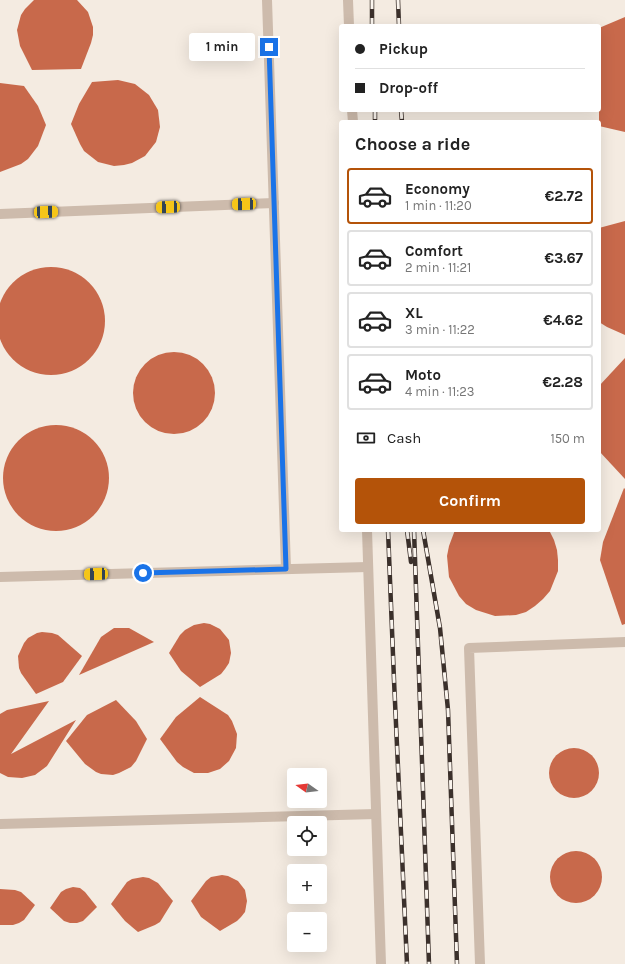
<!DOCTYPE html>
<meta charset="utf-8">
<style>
:root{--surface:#fff;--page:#f6f6f6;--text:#222;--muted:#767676;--line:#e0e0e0;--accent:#b45309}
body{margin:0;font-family:Karla,sans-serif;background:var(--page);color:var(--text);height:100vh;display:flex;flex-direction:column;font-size:15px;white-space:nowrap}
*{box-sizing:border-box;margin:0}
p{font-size:13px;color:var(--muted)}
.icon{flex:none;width:22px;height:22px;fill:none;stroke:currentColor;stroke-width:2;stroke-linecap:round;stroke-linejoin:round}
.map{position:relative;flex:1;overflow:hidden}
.drawer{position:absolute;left:339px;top:120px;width:262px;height:412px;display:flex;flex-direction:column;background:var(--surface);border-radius:4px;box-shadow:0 4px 16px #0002}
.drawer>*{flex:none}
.banner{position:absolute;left:339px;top:24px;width:262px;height:88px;border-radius:4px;box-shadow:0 4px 16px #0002;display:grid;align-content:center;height:88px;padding:0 16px;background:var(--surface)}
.needle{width:26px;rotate:284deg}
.buttons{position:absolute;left:287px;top:768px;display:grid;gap:8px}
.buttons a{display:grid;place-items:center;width:40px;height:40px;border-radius:4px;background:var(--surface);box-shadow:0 4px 16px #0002;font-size:20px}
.end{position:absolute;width:18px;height:18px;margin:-9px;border:5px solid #1a73e8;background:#fff;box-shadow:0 0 0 2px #fff}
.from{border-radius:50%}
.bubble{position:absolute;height:28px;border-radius:4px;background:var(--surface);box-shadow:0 4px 16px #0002;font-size:13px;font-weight:700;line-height:28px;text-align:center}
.car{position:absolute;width:12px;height:24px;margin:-12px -6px;border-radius:5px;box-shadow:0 0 3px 1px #0007;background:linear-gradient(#f5c518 24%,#345 0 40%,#f5c518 0 76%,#345 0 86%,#f5c518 0)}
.banner b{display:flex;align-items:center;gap:14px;height:38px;font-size:15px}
.banner b+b{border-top:1px solid var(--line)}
.banner i{width:10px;height:10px;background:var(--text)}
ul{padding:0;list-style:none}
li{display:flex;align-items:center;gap:12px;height:56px;margin:0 8px 6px;padding:0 8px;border:2px solid var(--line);border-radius:4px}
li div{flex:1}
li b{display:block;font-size:15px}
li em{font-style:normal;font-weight:700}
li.on{border-color:var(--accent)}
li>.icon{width:36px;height:36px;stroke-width:1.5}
h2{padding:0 16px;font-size:18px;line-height:48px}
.pay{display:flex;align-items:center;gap:10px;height:44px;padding:0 16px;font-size:15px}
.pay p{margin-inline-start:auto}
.primary-button{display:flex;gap:8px;margin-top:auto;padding:8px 16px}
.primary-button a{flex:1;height:46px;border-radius:4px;background:var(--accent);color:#fff;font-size:16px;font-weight:700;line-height:46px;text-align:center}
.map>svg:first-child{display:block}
.building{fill:#c8694b}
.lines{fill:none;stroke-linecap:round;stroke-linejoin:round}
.service{stroke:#cdbbac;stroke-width:10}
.rail-casing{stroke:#3b302b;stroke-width:4.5}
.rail{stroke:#fbf5ee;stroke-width:3;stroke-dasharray:9;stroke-linecap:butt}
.route{stroke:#1a73e8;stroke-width:5}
</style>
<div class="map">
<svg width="625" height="964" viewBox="0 0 625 964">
<rect width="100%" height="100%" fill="#f4ebe1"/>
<g class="building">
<polygon points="34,0 77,0 88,12 93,27 93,35 91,43 81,69 32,70 20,46 17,30 21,15 25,9"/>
<polygon points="625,17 625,132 599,126 599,28"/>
<polygon points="118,80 135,84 149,95 158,110 160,127 156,142 145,156 132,163 124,165 114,166 98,162 84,151 80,144 71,124 79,104 92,82"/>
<polygon points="0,83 24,86 38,106 46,125 38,146 28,159 21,164 0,172"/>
<polygon points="625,221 625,335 607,327 599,322 599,228"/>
<circle cx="51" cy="321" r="54"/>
<circle cx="174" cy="393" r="41"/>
<polygon points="625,358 625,479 599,451 599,386"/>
<circle cx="56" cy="478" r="53"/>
<polygon points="624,488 625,489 625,624 622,625 600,560 603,542"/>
<polygon points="455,530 549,530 554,540 557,550 558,560 558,571 550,591 543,599 535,606 526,612 516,615 495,616 476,610 466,604 459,596 449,577 447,556 449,546"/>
<polygon points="204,623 210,624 220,629 229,640 231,653 229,663 225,669 221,674 200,687 181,671 169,653 180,635 185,630 194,625"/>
<polygon points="114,628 129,628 154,642 79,675 101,637"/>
<polygon points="42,632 52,633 58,635 82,656 63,682 36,694 21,673 19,668 18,656 24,643 28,638 37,633"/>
<polygon points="200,697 228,715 232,721 237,734 236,748 229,761 220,769 208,773 194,773 183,767 177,762 160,739 176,717"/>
<polygon points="116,700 136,721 147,739 136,761 131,767 119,773 113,775 101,774 96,772 85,764 66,741 87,715"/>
<polygon points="49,701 11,754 76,720 47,766 35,775 22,778 8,777 0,773 0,714 7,710"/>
<circle cx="574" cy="773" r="25"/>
<circle cx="576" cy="877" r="26"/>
<polygon points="222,875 228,876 238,881 245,890 247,901 245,912 241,917 237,921 220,931 201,917 191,901 206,881 211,877"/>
<polygon points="143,877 149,878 158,883 173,901 160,922 155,925 138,932 125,921 111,904 127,882 132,879"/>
<polygon points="73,887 80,888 85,892 97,907 83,921 77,923 70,923 64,921 50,908 61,892 66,889"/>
<polygon points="0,889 15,890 21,892 35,905 24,920 19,923 13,925 0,925"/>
</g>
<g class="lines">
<g class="service">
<polyline points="267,0 286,569"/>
<polyline points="348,0 349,26"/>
<polyline points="352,110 353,122"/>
<polyline points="0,214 274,203"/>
<polyline points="367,530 381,964"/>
<polyline points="0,577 368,567"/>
<polyline points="0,824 376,814"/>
<polyline points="480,964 469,648 625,642"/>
</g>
<g class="rail-casing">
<g id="rail">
<polyline points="372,0 372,26"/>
<polyline points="398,0 399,26"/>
<polyline points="375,110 375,122"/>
<polyline points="401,110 402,122"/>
<polyline points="388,530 394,680 407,964"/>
<polyline points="407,530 411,562"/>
<polyline points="414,530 429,964"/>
<polyline points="423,530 440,628 448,710 457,964"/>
</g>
</g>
<use href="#rail" class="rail"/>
</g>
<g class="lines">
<polyline class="route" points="143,573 286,569 269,47"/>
</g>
</svg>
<div class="buttons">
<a><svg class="needle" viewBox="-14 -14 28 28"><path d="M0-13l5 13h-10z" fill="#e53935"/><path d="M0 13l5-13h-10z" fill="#767676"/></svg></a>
<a><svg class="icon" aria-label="locate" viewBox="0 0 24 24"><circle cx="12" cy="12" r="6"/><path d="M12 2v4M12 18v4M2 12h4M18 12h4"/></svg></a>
<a>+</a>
<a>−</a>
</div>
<i class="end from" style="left:143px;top:573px"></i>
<i class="end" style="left:269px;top:47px"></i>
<div class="bubble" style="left:189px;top:33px;width:66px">1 min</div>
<i class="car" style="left:244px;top:204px;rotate:268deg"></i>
<i class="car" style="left:168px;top:207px;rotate:268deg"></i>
<i class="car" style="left:46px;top:212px;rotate:88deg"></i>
<i class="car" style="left:96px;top:574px;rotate:268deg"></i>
<div class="banner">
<b><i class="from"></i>Pickup</b>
<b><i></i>Drop-off</b>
</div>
<section class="drawer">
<h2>Choose a ride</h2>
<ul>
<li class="on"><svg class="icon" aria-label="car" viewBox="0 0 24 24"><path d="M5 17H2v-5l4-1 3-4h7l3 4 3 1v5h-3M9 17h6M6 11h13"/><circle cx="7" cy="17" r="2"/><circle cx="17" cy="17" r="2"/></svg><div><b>Economy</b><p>1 min · 11:20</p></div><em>€2.72</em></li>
<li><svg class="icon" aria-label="car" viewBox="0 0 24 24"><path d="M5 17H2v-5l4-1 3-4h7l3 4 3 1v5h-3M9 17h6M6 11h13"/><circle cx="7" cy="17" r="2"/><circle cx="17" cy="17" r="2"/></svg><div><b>Comfort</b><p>2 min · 11:21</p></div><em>€3.67</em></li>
<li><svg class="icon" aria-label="car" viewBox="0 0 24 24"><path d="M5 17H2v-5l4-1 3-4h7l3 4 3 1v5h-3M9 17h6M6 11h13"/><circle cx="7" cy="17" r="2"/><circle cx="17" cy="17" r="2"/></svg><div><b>XL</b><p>3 min · 11:22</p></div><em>€4.62</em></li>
<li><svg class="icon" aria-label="car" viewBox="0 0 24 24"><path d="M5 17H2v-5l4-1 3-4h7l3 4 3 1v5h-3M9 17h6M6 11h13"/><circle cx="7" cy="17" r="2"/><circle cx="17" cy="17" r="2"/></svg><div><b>Moto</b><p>4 min · 11:23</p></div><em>€2.28</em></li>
</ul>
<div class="pay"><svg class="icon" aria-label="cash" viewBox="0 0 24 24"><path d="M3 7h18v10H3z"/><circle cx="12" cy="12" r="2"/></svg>Cash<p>150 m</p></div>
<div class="primary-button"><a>Confirm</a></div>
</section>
</div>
